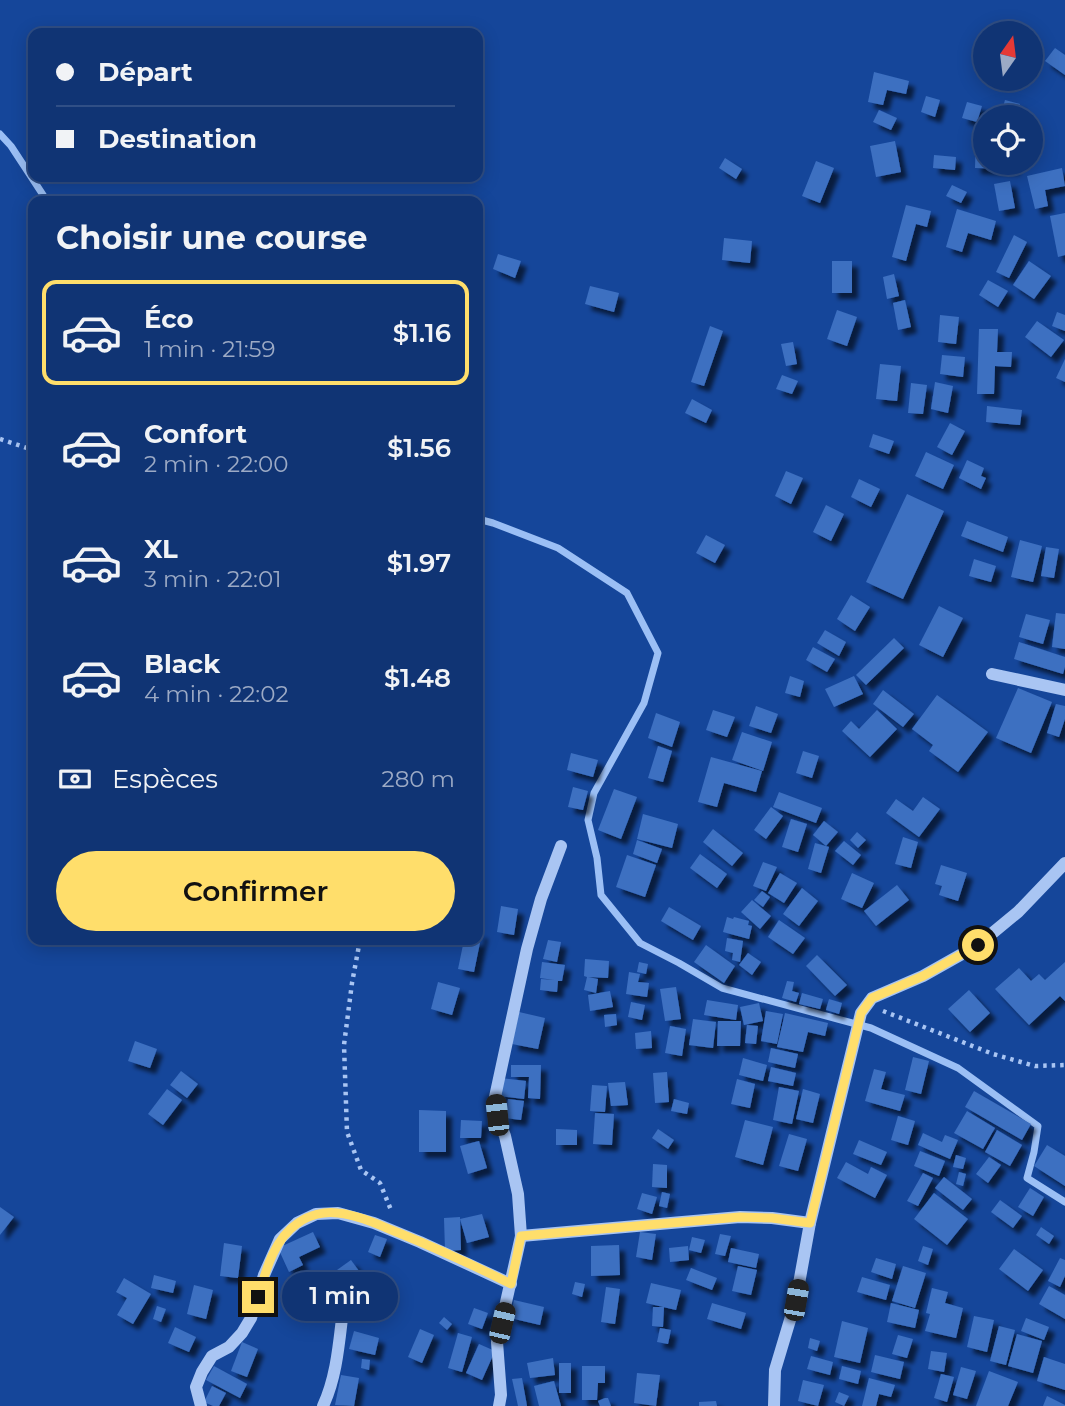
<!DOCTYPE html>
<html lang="fr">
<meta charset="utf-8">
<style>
:root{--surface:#103474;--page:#1e3f7c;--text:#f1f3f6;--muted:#9caac5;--line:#304f86;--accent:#ffde6b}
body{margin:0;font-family:Montserrat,sans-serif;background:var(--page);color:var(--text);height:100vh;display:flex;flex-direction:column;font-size:26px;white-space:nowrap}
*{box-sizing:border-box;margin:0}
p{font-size:23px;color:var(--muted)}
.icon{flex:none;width:38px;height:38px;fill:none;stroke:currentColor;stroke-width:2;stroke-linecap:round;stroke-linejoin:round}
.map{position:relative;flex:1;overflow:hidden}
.details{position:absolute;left:28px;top:196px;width:455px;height:749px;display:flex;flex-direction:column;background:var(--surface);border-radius:14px;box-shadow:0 4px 18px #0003,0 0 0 2px var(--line)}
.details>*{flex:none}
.banner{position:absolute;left:28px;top:28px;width:455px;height:154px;border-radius:14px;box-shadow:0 4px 18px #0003,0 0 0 2px var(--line);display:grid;align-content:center;height:154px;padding:0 28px;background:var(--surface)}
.needle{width:46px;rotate:14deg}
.buttons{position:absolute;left:973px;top:21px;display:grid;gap:14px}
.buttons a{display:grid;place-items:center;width:70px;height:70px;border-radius:50%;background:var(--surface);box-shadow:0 4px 18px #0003,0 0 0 2px var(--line);font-size:35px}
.end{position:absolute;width:32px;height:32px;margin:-16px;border:9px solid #ffde6b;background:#111;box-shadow:0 0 0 4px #111}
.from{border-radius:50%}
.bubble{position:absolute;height:49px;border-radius:24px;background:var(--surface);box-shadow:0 4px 18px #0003,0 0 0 2px var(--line);font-size:23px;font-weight:600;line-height:49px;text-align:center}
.car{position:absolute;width:21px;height:42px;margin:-21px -10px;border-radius:9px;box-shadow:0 0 5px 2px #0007;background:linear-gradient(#222 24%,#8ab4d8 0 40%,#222 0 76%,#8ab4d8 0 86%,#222 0)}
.banner b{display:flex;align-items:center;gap:24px;height:66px;font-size:26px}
.banner b+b{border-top:2px solid var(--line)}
.banner i{width:18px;height:18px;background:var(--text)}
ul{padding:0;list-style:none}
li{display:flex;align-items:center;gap:21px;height:105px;margin:0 14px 10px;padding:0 14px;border:4px solid transparent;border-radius:14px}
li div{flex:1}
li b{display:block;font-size:26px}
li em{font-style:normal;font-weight:600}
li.active{border-color:var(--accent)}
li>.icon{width:63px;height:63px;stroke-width:1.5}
h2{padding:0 28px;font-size:32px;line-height:84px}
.pay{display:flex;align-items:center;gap:18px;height:77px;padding:0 28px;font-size:26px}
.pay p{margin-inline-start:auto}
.action{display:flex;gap:14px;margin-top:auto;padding:14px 28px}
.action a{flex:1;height:80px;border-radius:42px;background:var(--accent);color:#111;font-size:28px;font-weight:600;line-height:80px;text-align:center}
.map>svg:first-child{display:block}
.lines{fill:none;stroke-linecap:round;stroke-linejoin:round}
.stream{stroke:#9bbff5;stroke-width:7}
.building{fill:#3d70c1;filter:url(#shadow)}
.path{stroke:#a9c5f3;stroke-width:4.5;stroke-dasharray:3.5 5;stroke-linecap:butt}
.minor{stroke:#a9c5f3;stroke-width:12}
.route{stroke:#ffde6b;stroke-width:9}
</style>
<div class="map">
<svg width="1065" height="1406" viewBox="0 0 1065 1406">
<defs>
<filter id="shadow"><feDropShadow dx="6" dy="6" stdDeviation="2" flood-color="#0009"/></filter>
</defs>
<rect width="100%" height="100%" fill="#15469a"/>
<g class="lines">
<g class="stream">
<polyline points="0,134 11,146 47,201"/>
<polyline points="478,519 493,523 558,548 627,593 658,653 644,703 594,793 588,820 597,858 601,895 640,943 679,963 722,988 871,1028 958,1068 1038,1126 1034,1152 1027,1178 1065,1202"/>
</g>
</g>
<g class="building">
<polygon points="1055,48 1065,55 1065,75 1045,61"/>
<polygon points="874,72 909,81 906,94 887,90 883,105 868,102"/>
<polygon points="926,96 940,100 935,117 921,112"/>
<polygon points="1005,100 1020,104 1017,117 1000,117"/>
<polygon points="967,102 982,106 977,122 962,118"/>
<polygon points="879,110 897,118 891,130 873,122"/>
<polygon points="976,136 985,136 985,163 1014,163 1014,169 975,168"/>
<polygon points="895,141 901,172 876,177 870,146"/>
<polygon points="934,155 956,157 955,170 933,168"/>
<polygon points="725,158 742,169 736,179 719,168"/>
<polygon points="816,161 834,168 820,203 802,196"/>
<polygon points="1062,168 1065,186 1045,190 1048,206 1035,209 1027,176"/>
<polygon points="1010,181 1015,208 999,211 994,184"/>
<polygon points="952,185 967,192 961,203 946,196"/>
<polygon points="906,205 931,211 927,227 916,224 906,261 892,257"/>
<polygon points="957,209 996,221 991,240 968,233 962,252 946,247"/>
<polygon points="1065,213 1065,255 1058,257 1050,216"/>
<polygon points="1014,235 1027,242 1009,278 996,272"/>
<polygon points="724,238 752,241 750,263 722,260"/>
<polygon points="498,254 521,261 515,278 493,269"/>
<rect x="832" y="261" width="20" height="32"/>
<polygon points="1029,261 1051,276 1034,299 1013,285"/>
<polygon points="894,274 899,296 887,299 883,277"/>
<polygon points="988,280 1008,291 998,307 979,295"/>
<polygon points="590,286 619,293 614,312 585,304"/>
<polygon points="905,300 911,327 898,330 893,303"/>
<polygon points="837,310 857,317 847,346 827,339"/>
<polygon points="1057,312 1065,315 1065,331 1052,326"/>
<polygon points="940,315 959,317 956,344 938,342"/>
<polygon points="1037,321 1064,340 1051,357 1025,337"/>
<polygon points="710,326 723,331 704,386 691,382"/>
<polygon points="979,329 998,329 997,352 1012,352 1011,367 995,366 994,394 977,394"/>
<polygon points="793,342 797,364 786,366 781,344"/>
<polygon points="942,355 965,357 963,377 940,374"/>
<polygon points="1065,359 1065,382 1056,378"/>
<polygon points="880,364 901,366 897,401 876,399"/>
<polygon points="782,375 798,381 792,394 776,389"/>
<polygon points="935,382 953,386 948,413 931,409"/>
<polygon points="911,383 927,385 923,414 908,413"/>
<polygon points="692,399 712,410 706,423 685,413"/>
<polygon points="987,406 1022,410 1020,425 986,422"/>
<polygon points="950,423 965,431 952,455 937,447"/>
<polygon points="873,434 894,441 889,454 869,447"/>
<polygon points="926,452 954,465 943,489 915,476"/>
<polygon points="967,460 984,468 981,476 986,478 981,489 959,478"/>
<polygon points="786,471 803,478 791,504 775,496"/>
<polygon points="859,479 880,489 871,507 851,497"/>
<polygon points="907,494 944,511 903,599 866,582"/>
<polygon points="826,505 844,514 831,541 813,532"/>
<polygon points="967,521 1008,537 1003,552 961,536"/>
<polygon points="706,535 725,545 715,563 696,553"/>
<polygon points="1020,540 1042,546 1033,582 1011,577"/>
<polygon points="1046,547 1059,549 1054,578 1041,576"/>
<polygon points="974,559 996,566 991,582 969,576"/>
<polygon points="851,595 870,607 855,631 837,619"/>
<polygon points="939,606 963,618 943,657 919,645"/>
<polygon points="1056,613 1065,614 1065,649 1052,647"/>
<polygon points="1026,614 1050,620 1043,644 1019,637"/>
<polygon points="825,630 846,642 839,656 817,643"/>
<polygon points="894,638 904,648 866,685 856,675"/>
<polygon points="1019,642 1065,657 1065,667 1063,674 1014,659"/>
<polygon points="813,647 835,659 827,672 806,660"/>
<polygon points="790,676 804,681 800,697 785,693"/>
<polygon points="854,676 863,694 834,707 825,689"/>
<polygon points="1018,688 1052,702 1031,753 996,738"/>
<polygon points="883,690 914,714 903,727 873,704"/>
<polygon points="937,695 988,732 958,772 929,751 933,745 912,729"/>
<polygon points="1056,704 1065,706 1065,719 1059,737 1047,733"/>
<polygon points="756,706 778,714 771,733 749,726"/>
<polygon points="713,710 735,717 727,737 706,730"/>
<polygon points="877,710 897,729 870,757 842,731 851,721 859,729"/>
<polygon points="656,713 680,722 672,747 648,738"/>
<polygon points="742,732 772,742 763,771 732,760"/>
<polygon points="658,746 672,751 663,782 648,778"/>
<polygon points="803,751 819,756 812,778 796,773"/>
<polygon points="571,753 598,760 593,777 567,770"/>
<polygon points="711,757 762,771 756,792 724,783 717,807 698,802"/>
<polygon points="573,787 588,791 583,810 568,807"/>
<polygon points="614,789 637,797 621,839 598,830"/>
<polygon points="779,792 822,808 816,823 773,807"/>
<polygon points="923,797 940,809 919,837 886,813 896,799 913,811"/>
<polygon points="771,807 783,816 766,839 754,830"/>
<polygon points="643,814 678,824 672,848 637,839"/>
<polygon points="791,819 807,824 798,852 782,847"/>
<polygon points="824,821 838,832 826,846 813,835"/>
<polygon points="713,829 743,853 732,866 703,842"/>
<polygon points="857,832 866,840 858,848 850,840"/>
<polygon points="903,837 918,842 911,868 895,864"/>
<polygon points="637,840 662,849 657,863 633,854"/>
<polygon points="844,841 861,855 853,865 835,851"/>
<polygon points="815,843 829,847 821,873 808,869"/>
<polygon points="700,854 727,874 717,888 690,868"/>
<polygon points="627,855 656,865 645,897 616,887"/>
<polygon points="763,862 777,867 766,891 753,886"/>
<polygon points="941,865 967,873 958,901 939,895 942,886 935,884"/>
<polygon points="780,873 797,883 784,903 768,893"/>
<polygon points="852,873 874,883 862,908 841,899"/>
<polygon points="897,885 909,900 876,926 864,911"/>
<polygon points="802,888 818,901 799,926 783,914"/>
<polygon points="762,891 770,897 763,907 754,900"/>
<polygon points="752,900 771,916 760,929 741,912"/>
<polygon points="501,906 518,909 514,935 497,932"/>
<polygon points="669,907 701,926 693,940 661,921"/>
<polygon points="727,917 733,919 734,917 749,921 748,925 752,926 749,939 723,932"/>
<polygon points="779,920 805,938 793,954 768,937"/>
<polygon points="478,932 482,933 474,972 458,969 464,940 478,940"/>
<polygon points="727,938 743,941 740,962 732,960 733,953 725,951"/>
<polygon points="548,940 561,942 557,962 543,959"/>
<polygon points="706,945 735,966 724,983 694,962"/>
<polygon points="748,953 761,962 752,975 739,965"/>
<polygon points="817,955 847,985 835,996 806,966"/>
<polygon points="585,959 609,961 608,978 588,977 598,979 596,993 584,990 587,977 584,976"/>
<polygon points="542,962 565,965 562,981 558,981 557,992 540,990 541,979 554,980 540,978"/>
<polygon points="639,962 648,964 646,974 637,972"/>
<polygon points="1065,962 1065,1001 1060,996 1029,1025 995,989 1019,968 1031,981 1039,974 1045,980"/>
<polygon points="629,972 640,974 638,982 649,983 647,997 626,994"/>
<polygon points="787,981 794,982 792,991 799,993 796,1002 782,998"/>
<polygon points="438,982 460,988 452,1015 431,1009"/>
<polygon points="676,987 681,1019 665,1021 660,989"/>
<polygon points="969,990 990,1013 970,1032 948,1009"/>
<polygon points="610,991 613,1007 590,1011 588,995"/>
<polygon points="802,993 823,999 820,1009 799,1004"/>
<polygon points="829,999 842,1003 839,1014 826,1010"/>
<polygon points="707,1000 738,1005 736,1020 704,1015"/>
<polygon points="631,1002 645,1005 642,1020 628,1017"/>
<polygon points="759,1003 763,1021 744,1025 740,1007"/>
<polygon points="766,1011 783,1014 777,1044 761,1041"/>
<polygon points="519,1012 545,1018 538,1049 512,1044"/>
<polygon points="785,1013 828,1023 825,1036 808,1032 803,1052 777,1047"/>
<polygon points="616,1014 617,1025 605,1027 604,1015"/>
<polygon points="693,1019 716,1022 713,1048 689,1045"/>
<polygon points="718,1021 741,1021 740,1046 717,1046"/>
<polygon points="747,1025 758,1026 756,1044 745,1043"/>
<polygon points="670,1026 686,1029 682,1056 665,1053"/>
<polygon points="651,1031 652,1048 636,1049 635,1033"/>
<polygon points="135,1041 157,1049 150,1068 128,1061"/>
<polygon points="771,1048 798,1054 795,1068 768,1062"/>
<polygon points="913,1057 929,1061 921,1094 905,1090"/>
<polygon points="743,1058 767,1065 763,1081 739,1075"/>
<polygon points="511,1065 541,1065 540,1099 528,1098 529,1077 511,1077"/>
<polygon points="771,1067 796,1073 793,1086 768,1081"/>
<polygon points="874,1069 886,1072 881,1089 905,1095 900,1111 865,1101"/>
<polygon points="181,1071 198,1084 187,1098 170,1085"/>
<polygon points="667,1072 669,1102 655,1103 653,1073"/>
<polygon points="501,1078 526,1081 524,1099 499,1096"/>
<polygon points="737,1079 755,1084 750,1108 731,1104"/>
<polygon points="625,1082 628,1105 611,1106 608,1083"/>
<polygon points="592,1085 607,1086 605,1112 590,1111"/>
<polygon points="779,1087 799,1091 792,1124 773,1120"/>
<polygon points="167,1089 182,1100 163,1125 148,1114"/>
<polygon points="803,1089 820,1094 813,1123 796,1119"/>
<polygon points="974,1091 1031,1124 1022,1140 965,1107"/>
<polygon points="508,1099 524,1101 521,1120 505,1118"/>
<polygon points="674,1099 689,1103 687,1114 671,1111"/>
<polygon points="419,1110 446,1111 446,1152 419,1152"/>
<polygon points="967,1111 995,1128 983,1149 954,1133"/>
<polygon points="595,1113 614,1114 612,1145 593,1144"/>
<polygon points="898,1116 915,1121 908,1145 891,1140"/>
<polygon points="461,1120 482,1121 481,1138 460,1138"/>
<polygon points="745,1120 773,1127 763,1165 735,1157"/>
<polygon points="556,1129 577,1130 577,1145 556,1145"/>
<polygon points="658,1129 674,1140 668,1149 652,1138"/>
<polygon points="997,1130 1022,1145 1010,1166 985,1152"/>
<polygon points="923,1133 942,1142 945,1135 958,1140 950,1159 918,1145"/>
<polygon points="789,1134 807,1139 798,1171 779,1166"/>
<polygon points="859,1140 887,1152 881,1165 853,1154"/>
<polygon points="479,1141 487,1168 468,1174 460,1146"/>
<polygon points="1047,1145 1065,1156 1065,1186 1034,1166"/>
<polygon points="920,1151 945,1161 939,1176 914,1166"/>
<polygon points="956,1155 966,1158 963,1169 953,1167"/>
<polygon points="989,1157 1001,1165 988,1183 976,1174"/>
<polygon points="846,1162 868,1174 871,1167 887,1175 875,1198 837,1178"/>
<polygon points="653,1164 667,1165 667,1188 652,1187"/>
<polygon points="959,1172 966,1174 963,1186 956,1184"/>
<polygon points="923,1173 933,1178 918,1206 907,1201"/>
<polygon points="944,1177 972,1199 963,1210 935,1188"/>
<polygon points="1030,1188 1044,1197 1033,1216 1018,1207"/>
<polygon points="662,1192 670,1194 667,1208 659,1206"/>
<polygon points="642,1193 657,1197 652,1214 637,1209"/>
<polygon points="934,1193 968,1219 947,1245 914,1219"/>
<polygon points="1000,1200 1022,1216 1013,1228 991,1212"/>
<polygon points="0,1207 14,1217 0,1235"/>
<polygon points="482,1214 489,1237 467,1243 460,1219"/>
<polygon points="460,1217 461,1250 445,1251 444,1218"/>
<polygon points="1041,1227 1054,1236 1049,1244 1036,1235"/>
<polygon points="313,1232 320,1247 299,1257 303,1265 289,1272 278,1248"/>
<polygon points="640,1232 656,1234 652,1260 636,1257"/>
<polygon points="720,1234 731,1236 725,1256 715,1254"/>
<polygon points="375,1235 387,1239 380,1257 368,1252"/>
<polygon points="692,1237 705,1240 701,1253 689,1250"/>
<polygon points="224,1243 242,1246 238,1278 220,1276"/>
<polygon points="619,1245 620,1275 591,1276 591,1246"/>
<polygon points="688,1246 689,1260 670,1262 669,1248"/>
<polygon points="923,1246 933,1249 928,1265 918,1261"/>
<polygon points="731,1248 759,1254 756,1268 728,1262"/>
<polygon points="1014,1249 1043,1270 1028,1291 999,1269"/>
<polygon points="876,1258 896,1264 892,1279 871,1272"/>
<polygon points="1060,1258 1065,1260 1065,1276 1060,1287 1048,1281"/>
<polygon points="351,1260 367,1282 352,1292 337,1270"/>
<polygon points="738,1266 757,1270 751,1295 732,1291"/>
<polygon points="903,1266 926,1273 915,1308 892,1301"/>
<polygon points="691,1268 717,1278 712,1290 686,1280"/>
<polygon points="154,1275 176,1281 173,1293 151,1288"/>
<polygon points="862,1277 890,1285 886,1300 857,1292"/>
<polygon points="124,1278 151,1294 133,1324 117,1315 127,1298 116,1292"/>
<polygon points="335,1278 349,1293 340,1302 326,1287"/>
<polygon points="575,1282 585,1284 582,1297 572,1294"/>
<polygon points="380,1283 391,1295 381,1306 369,1294"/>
<polygon points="651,1283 681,1290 676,1310 646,1303"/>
<polygon points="194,1285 213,1290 206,1319 187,1314"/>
<polygon points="1049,1286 1065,1295 1065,1319 1039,1304"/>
<polygon points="606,1287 620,1289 615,1324 601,1322"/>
<polygon points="932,1288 948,1292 945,1303 963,1308 956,1338 925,1331 930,1314 926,1313"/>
<polygon points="514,1300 544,1307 540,1325 510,1318"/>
<polygon points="712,1303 746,1313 741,1329 707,1319"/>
<polygon points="891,1303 919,1310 915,1328 887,1322"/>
<polygon points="157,1306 166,1309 161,1322 153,1319"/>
<polygon points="653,1307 664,1307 663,1327 652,1326"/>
<polygon points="474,1308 488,1313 482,1329 468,1324"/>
<polygon points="974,1316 994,1320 987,1352 967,1347"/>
<polygon points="444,1317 452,1324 447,1330 439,1323"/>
<polygon points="1026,1318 1049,1327 1044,1340 1021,1331"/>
<polygon points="842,1321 868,1328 860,1363 834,1357"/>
<polygon points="999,1326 1015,1330 1006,1365 990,1361"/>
<polygon points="175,1327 196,1337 189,1352 168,1343"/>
<polygon points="660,1328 671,1330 668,1344 657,1342"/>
<polygon points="420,1329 434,1335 422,1363 408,1357"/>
<polygon points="354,1331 379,1338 375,1355 349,1349"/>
<polygon points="458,1333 472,1337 462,1372 448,1368"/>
<polygon points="1017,1334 1042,1341 1033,1373 1008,1366"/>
<polygon points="898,1335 913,1339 907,1358 892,1354"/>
<polygon points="810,1338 820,1341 817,1351 808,1348"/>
<polygon points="242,1342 258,1349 247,1377 231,1371"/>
<polygon points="479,1344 495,1351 482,1380 466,1373"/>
<polygon points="931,1351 947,1353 944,1372 928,1369"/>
<polygon points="875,1355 904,1362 900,1379 871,1372"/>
<polygon points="811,1356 833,1362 830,1375 807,1369"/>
<polygon points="1044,1357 1065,1364 1065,1390 1037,1381"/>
<polygon points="553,1358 555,1375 530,1378 527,1363"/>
<polygon points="362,1359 370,1360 369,1370 361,1368"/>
<rect x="559" y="1363" width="12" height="30"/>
<polygon points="214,1366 247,1384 240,1398 206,1380"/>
<polygon points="582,1366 605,1366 605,1383 598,1383 597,1400 582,1400"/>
<polygon points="842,1366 861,1371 858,1384 839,1379"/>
<polygon points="961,1367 976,1371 967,1399 953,1395"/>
<polygon points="989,1371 1018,1382 1008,1406 976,1406"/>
<polygon points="637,1373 660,1375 656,1406 634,1403"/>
<polygon points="941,1374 954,1377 947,1402 934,1398"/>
<polygon points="341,1375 359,1378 354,1406 335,1405"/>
<polygon points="522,1378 527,1406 518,1406 512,1379"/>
<polygon points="869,1378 895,1385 891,1397 879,1394 876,1406 862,1406"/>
<polygon points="803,1380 824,1385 818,1406 798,1401"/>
<polygon points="554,1381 561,1406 539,1406 534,1386"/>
<polygon points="212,1386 226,1393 219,1406 213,1406 204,1402"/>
<polygon points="839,1392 849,1396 844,1406 835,1402"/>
<polygon points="1047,1396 1065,1405 1065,1406 1043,1406"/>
<polygon points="605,1398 608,1398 611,1406 600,1406 598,1401"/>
<polygon points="716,1401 717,1406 699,1406 699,1402"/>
</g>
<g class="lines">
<g class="path">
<polyline points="0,439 33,450"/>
<polyline points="360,940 352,983 344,1045 347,1132 361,1170 380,1183 391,1210"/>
<polyline points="883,1011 993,1054 1035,1066 1065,1065"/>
</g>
<g class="minor">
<polyline points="992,674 1065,690"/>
<polyline points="521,1236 740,1217 772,1218 810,1223"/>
<polyline points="201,1406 196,1387 202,1372 212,1356 229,1347 242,1333 251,1318 264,1275 280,1239 297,1223 316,1214 338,1213 374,1223 420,1242 511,1284"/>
<path d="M323 1406C337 1376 339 1342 343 1310"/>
<polyline points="499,1406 501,1395 497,1342 521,1236 518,1194 505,1136 497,1115 495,1097 527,949 541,899 561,846"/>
<polyline points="774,1406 775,1370 796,1300 810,1223 861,1013 872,998 923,976 978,945 1018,912 1065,863"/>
</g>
</g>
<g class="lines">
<path class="route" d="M258 1297C266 1270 274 1239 298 1223 309 1215 324 1211 338 1213 357 1215 377 1224 394 1231 434 1247 473 1265 511 1284L521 1236 740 1217 772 1218 810 1223 861 1013 872 998 923 976 978 945"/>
</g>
</svg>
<div class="buttons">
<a><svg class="needle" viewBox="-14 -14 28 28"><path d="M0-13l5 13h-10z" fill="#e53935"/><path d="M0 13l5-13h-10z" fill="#9caac5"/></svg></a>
<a><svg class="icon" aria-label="locate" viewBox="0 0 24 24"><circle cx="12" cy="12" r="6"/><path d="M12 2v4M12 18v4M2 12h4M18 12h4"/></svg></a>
</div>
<i class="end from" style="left:978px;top:945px"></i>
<i class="end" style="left:258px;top:1297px"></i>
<div class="bubble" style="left:282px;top:1272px;width:116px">1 min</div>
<i class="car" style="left:497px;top:1115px;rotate:354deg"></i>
<i class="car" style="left:796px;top:1300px;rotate:10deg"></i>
<i class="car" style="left:502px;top:1323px;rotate:13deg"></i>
<div class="banner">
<b><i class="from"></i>Départ</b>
<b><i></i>Destination</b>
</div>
<section class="details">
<h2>Choisir une course</h2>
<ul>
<li class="active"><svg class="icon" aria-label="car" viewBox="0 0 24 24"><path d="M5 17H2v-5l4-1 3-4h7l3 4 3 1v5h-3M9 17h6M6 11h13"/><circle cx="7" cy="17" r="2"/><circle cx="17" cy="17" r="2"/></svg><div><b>Éco</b><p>1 min · 21:59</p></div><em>$1.16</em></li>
<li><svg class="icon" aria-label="car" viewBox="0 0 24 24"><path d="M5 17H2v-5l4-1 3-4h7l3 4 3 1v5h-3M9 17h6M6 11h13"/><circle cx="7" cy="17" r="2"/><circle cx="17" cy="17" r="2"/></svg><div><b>Confort</b><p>2 min · 22:00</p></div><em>$1.56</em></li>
<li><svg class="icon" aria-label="car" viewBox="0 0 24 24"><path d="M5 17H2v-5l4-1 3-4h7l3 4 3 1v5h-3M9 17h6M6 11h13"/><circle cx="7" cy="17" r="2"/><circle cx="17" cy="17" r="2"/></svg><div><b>XL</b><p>3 min · 22:01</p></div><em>$1.97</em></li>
<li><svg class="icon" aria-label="car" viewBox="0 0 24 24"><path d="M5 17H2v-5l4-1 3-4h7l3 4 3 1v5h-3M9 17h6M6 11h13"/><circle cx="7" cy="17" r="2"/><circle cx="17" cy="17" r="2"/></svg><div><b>Black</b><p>4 min · 22:02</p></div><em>$1.48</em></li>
</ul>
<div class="pay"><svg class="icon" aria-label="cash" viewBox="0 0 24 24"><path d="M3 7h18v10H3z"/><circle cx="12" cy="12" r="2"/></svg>Espèces<p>280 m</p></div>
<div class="action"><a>Confirmer</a></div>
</section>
</div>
